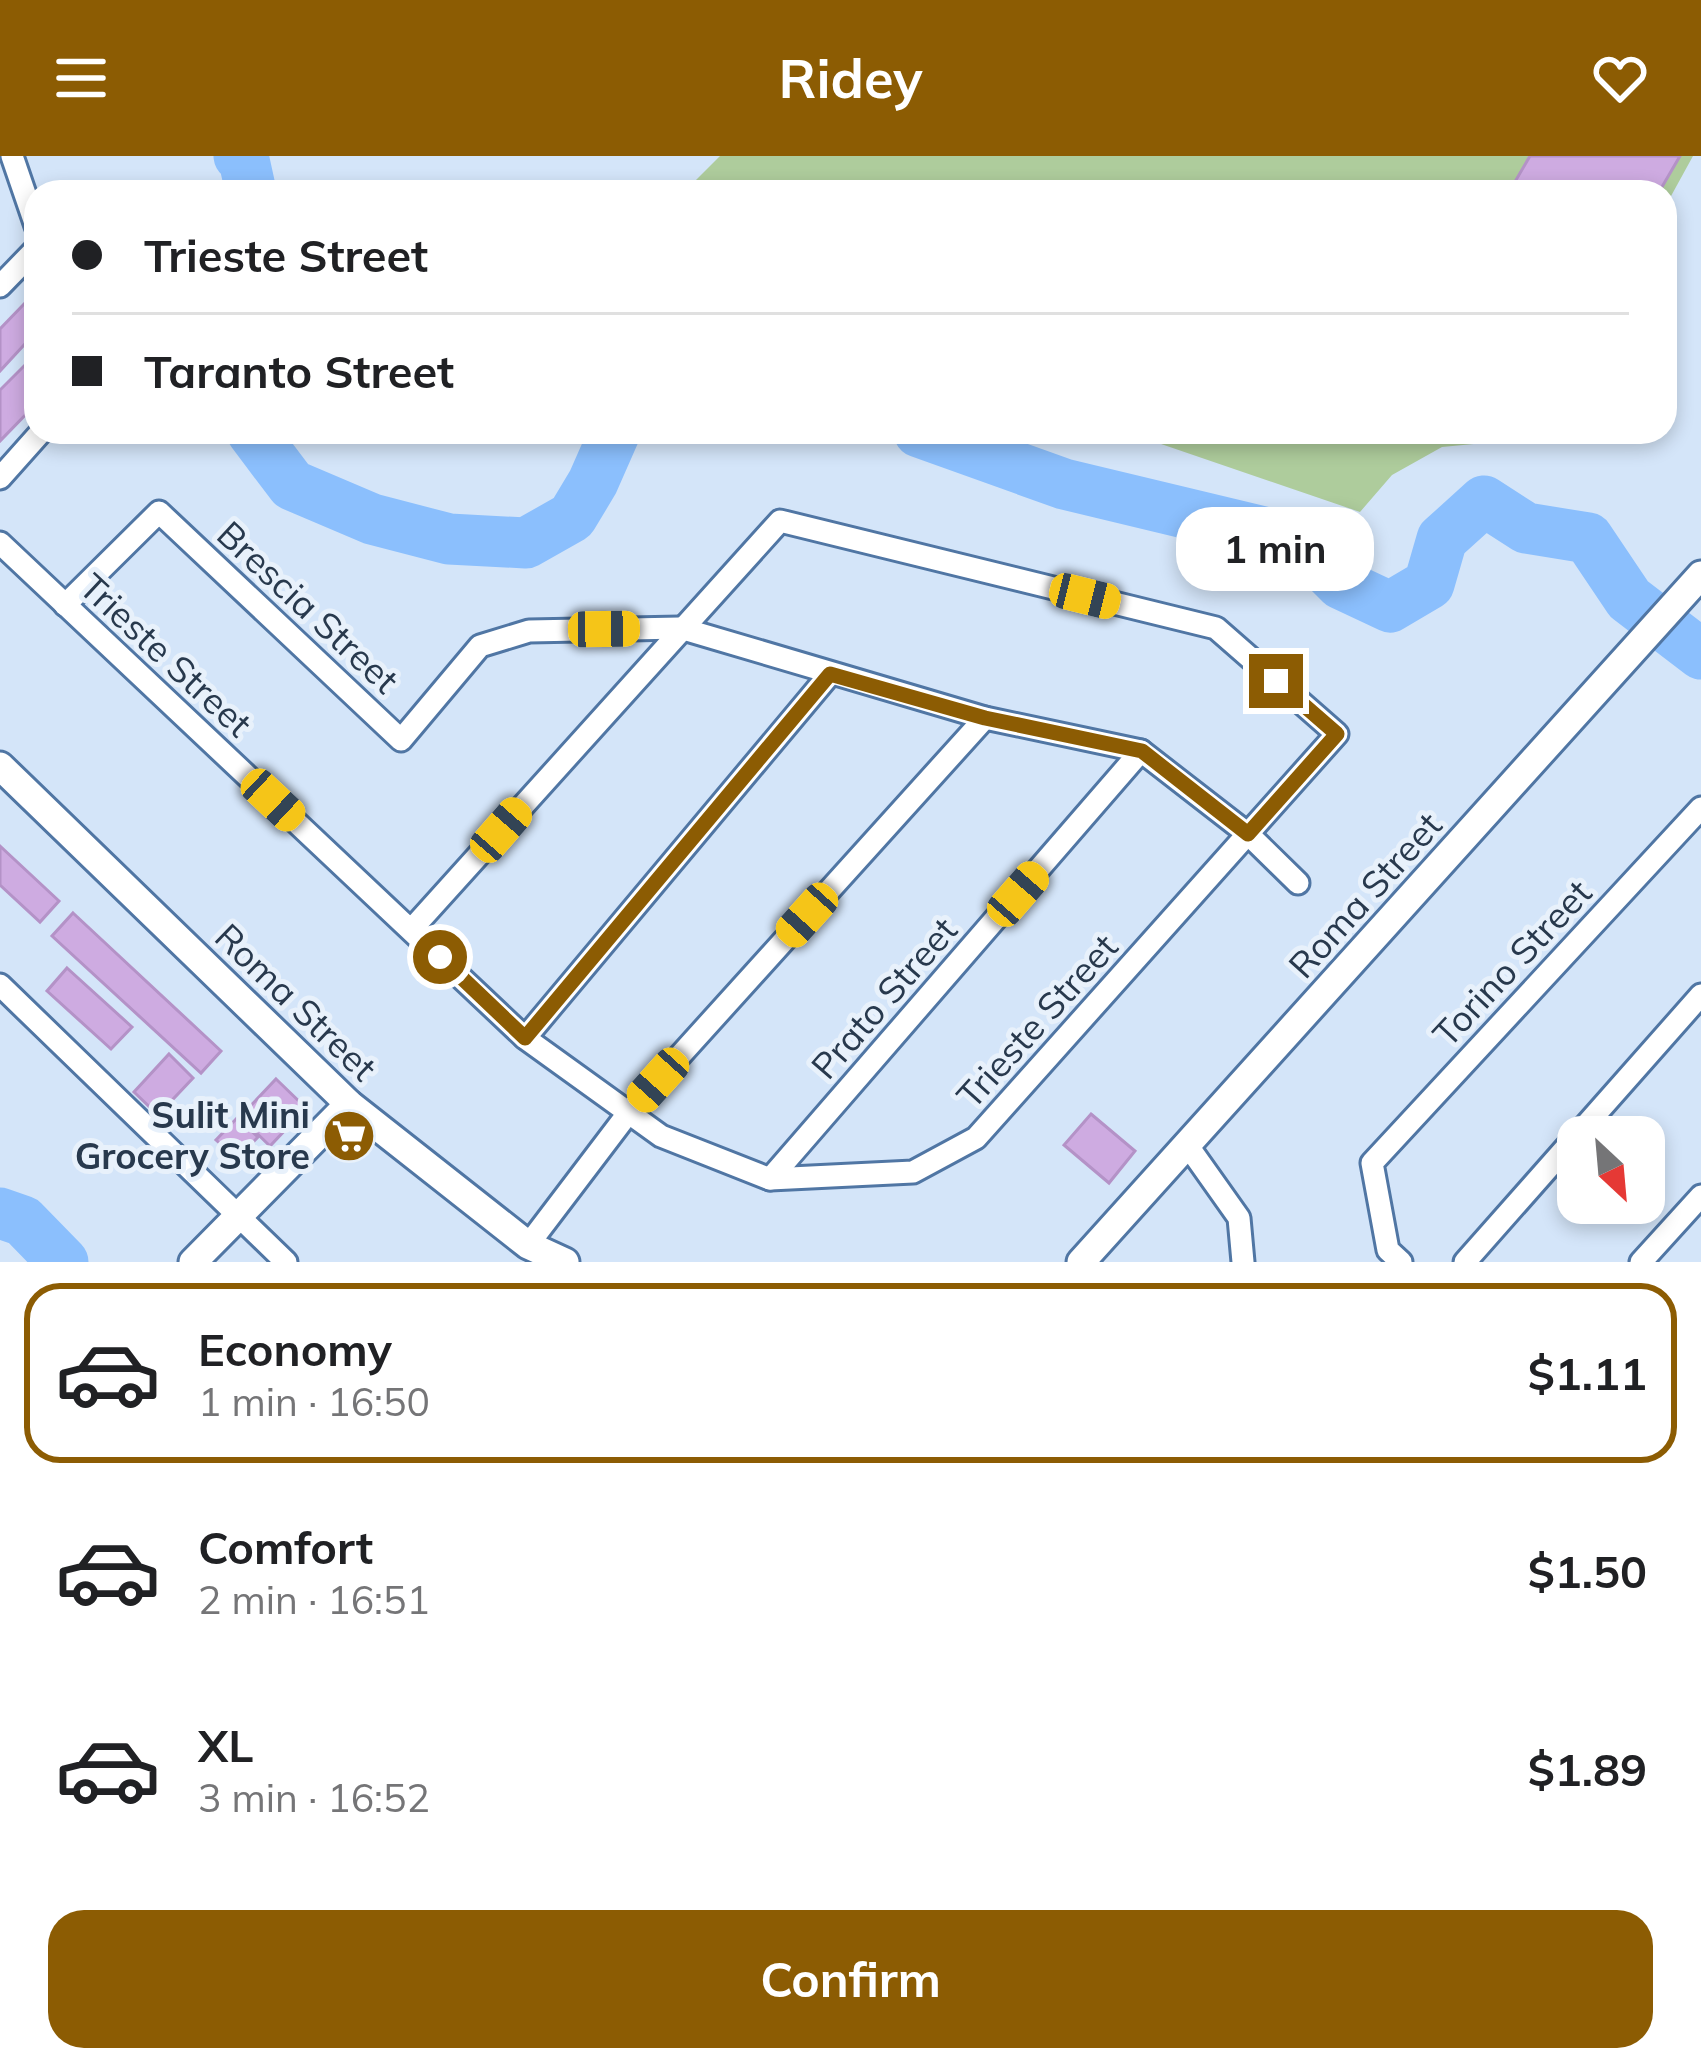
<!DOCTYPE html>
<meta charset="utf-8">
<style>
:root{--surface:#fff;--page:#f6f6f6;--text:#202124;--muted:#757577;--line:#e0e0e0;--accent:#8c5c03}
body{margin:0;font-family:Mulish,sans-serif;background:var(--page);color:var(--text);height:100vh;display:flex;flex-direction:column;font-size:45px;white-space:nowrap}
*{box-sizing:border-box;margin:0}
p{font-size:39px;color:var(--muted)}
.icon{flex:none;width:66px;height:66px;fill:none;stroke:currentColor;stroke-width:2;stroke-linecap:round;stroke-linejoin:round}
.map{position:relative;height:1106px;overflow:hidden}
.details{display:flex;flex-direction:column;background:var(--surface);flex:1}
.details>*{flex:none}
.hud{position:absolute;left:24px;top:24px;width:1653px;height:264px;border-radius:36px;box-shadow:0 6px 18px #0003;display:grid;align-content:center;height:264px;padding:0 48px;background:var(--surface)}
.needle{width:78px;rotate:154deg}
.controls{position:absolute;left:1557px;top:960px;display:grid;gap:24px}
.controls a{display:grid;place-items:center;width:108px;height:108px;border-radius:24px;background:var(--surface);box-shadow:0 6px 18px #0003;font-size:60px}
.end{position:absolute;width:54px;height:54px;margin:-27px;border:15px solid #8c5c03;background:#fff;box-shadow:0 0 0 6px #fff}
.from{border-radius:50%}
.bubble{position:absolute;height:84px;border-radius:36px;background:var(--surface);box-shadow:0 6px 18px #0003;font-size:39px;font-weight:700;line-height:84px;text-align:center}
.car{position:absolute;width:36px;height:72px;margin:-36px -18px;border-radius:15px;box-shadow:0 0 9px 3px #0007;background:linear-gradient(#f5c518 24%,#345 0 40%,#f5c518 0 76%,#345 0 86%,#f5c518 0)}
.hud b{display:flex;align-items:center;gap:42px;height:114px;font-size:45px}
.hud b+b{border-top:3px solid var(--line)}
.hud i{width:30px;height:30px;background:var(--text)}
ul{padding:21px 0 0;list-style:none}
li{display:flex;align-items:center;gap:36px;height:180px;margin:0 24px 18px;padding:0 24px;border:6px solid transparent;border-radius:36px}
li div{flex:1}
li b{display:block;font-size:45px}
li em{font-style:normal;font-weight:700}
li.selected{border-color:var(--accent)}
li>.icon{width:108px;height:108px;stroke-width:1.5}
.action{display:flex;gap:24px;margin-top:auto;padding:24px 48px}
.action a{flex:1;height:138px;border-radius:36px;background:var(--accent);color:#fff;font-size:48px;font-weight:700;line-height:138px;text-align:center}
header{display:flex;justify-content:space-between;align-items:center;height:156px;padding:0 48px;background:var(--accent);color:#fff;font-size:54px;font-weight:700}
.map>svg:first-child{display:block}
.grass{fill:#aecc9c}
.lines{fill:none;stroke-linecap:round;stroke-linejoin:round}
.river{stroke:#8bbffd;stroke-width:51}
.building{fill:#ceabe1;stroke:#b492c7;stroke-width:3}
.minor-casing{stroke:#5076a4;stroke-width:27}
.tertiary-casing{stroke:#5076a4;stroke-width:33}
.minor{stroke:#fff;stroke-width:21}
.tertiary{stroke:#fff;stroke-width:27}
.route{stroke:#8c5c03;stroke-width:15}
.labels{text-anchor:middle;stroke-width:10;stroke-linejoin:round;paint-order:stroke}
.street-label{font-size:36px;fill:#28394d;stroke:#e8f1fb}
.poi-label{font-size:36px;font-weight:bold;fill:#28394d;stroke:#e8f1fb;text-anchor:end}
</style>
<header><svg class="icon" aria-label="menu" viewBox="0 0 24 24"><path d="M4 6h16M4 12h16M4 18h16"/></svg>Ridey<svg class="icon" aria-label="heart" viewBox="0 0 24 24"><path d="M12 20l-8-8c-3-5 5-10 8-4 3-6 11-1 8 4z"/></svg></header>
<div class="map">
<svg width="1701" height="1106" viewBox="0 0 1701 1106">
<rect width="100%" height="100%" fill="#d4e5f9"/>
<g class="grass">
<polygon points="720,0 1693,0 1665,51 1665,36 684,36"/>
<polygon points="1126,276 1540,276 1537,282 1442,291 1392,319 1360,356"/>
</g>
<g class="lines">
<g class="river">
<polyline points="239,0 244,4 251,36"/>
<polyline points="252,276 292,329 372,363 449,383 526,387 572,361 593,326 615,276"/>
<polyline points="919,276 1064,328 1297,384 1341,428 1390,451 1429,428 1442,383 1484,345 1526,372 1588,382 1629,443 1701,498"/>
<polyline points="0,1057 23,1065 63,1106"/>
</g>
</g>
<g class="building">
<polygon points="1530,0 1680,0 1659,36 1509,36"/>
<polygon points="24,148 36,159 36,176 0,215 0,173"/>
<polygon points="36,198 36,248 0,285 0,234"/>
<polygon points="0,690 59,745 40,766 0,729"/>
<polygon points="73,757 221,895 201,917 52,780"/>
<polygon points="67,812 132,871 111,893 47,835"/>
<polygon points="169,898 193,922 158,959 134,936"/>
<polygon points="276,923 306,952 270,990 240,961"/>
<polygon points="1091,958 1135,995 1109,1027 1064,989"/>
<polygon points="237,962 258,981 237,1003 216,984"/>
</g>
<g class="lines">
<g class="minor-casing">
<g id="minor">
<polyline points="12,0 36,70"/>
<polyline points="0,130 36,93"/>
<polyline points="0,322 41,276"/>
<polyline points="0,387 525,882 661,980 770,1023 913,1016 976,982 1337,578 1216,472 780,365 411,774"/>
<polyline points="65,449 159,356 401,584 480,490 529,475 680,472 985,562 1141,595 1248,678 1298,727"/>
<polyline points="0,829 286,1106"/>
<polyline points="525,882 830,518"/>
<polyline points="1188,990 1239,1062 1243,1106"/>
<polyline points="770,1023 1141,595"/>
<polyline points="528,1089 629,956 985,562"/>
<polyline points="1401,1106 1388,1094 1372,1007 1701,652"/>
<polyline points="1465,1106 1701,839"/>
<polyline points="1641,1106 1701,1040"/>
</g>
</g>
<g class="tertiary-casing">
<g id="tertiary">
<polyline points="0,610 349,948 528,1089 565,1106"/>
<polyline points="193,1106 349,948"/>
<polyline points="1081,1106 1701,419"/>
</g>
</g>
<use href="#minor" class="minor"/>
<use href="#tertiary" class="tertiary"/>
</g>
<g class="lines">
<polyline class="route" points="440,801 525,882 830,518 985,562 1142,595 1248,678 1337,578 1276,525"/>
</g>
<defs>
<g id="supermarket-disc" transform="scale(2.7)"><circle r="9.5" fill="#8c5c03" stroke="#e8f1fb"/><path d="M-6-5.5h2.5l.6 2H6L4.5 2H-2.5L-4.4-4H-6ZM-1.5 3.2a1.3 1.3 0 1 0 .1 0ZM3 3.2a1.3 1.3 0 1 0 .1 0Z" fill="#fff"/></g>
</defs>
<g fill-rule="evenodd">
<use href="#supermarket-disc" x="349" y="980"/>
</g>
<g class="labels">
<g class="street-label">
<text transform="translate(308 451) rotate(43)" y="13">Brescia Street</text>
<text transform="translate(166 499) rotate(43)" y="13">Trieste Street</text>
<text transform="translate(1365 739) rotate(-48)" y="13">Roma Street</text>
<text transform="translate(1512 807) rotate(-47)" y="13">Torino Street</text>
<text transform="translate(884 842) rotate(-49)" y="13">Prato Street</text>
<text transform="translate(296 846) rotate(44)" y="13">Roma Street</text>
<text transform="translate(1037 865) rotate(-48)" y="13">Trieste Street</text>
</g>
<g class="poi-label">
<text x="310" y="972">Sulit Mini<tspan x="310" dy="41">Grocery Store</tspan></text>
</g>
</g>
</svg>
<div class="controls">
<a><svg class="needle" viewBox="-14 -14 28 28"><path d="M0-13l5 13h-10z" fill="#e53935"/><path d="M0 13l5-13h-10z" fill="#757577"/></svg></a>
</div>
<i class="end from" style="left:440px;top:801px"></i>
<i class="end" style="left:1276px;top:525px"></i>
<div class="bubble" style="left:1176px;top:351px;width:198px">1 min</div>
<i class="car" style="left:1085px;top:440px;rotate:104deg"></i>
<i class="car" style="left:604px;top:473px;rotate:89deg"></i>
<i class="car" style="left:273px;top:644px;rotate:133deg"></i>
<i class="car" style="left:501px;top:674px;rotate:41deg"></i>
<i class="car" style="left:1018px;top:738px;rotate:41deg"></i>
<i class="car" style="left:807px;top:759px;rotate:222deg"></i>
<i class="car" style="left:658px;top:924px;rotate:222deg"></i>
<div class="hud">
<b><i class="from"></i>Trieste Street</b>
<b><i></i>Taranto Street</b>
</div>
</div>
<section class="details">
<ul>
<li class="selected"><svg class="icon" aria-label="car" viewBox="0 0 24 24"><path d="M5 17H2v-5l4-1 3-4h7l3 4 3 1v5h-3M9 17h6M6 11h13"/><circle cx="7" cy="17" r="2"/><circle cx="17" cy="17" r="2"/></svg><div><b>Economy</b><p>1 min · 16:50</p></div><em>$1.11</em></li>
<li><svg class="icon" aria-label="car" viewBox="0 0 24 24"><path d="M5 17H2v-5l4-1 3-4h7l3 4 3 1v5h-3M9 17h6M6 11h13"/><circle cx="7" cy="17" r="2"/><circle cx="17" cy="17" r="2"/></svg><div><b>Comfort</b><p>2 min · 16:51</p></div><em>$1.50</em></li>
<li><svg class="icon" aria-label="car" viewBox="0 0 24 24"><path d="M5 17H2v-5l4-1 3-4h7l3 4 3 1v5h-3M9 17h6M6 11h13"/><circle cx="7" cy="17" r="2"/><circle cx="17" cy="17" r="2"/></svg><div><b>XL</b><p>3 min · 16:52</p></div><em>$1.89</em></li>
</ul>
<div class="action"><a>Confirm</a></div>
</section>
